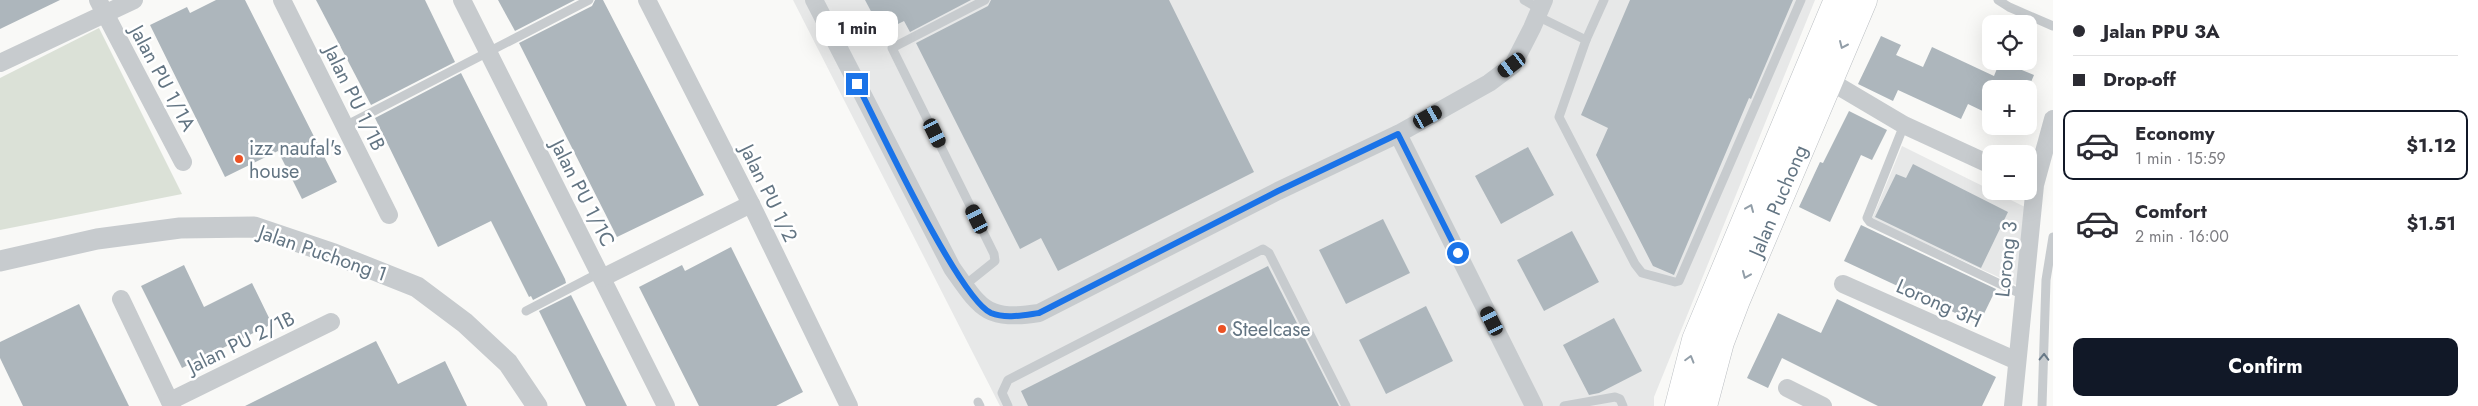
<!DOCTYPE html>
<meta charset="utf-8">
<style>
:root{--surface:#fff;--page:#f7f7f7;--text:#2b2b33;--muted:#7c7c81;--line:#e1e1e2;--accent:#111827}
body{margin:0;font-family:Jost,sans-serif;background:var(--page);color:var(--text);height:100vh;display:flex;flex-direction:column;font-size:19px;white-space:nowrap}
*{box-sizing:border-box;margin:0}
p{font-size:16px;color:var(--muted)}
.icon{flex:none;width:28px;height:28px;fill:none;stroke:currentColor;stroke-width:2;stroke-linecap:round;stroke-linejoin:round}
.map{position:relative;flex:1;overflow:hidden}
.drawer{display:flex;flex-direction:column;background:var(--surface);width:425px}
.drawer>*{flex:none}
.banner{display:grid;align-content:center;height:110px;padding:0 20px;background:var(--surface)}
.buttons{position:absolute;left:1982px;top:15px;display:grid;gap:10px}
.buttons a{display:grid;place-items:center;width:55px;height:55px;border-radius:10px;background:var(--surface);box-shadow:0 5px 20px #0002;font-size:25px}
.end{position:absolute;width:22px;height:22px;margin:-11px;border:6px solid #1a73e8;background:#fff;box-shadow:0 0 0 2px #fff}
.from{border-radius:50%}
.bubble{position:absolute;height:35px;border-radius:10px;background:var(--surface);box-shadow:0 5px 20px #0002;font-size:16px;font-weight:700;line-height:35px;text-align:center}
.car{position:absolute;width:15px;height:30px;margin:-15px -8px;border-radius:6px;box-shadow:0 0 4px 1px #0007;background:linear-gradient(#222 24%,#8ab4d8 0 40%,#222 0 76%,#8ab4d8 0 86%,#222 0)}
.banner b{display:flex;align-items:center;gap:18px;height:48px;font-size:19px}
.banner b+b{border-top:1px solid var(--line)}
.banner i{width:12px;height:12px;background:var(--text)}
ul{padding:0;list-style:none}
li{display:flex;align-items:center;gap:15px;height:70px;margin:0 10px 8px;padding:0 10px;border:2px solid transparent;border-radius:10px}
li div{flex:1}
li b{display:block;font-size:19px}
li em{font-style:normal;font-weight:700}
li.on{border-color:var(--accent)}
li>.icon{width:45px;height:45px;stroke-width:1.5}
.cta{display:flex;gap:10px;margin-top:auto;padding:10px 20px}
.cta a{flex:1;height:58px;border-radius:10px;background:var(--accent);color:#fff;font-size:20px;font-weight:700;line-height:58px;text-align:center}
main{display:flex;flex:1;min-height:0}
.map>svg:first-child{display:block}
.built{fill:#e7e8e8}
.green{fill:#dbe1d7}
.building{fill:#adb6bc}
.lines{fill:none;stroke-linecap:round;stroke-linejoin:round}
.primary-casing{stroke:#babec2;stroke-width:29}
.service{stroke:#c7cbce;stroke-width:9}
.minor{stroke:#c7cbce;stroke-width:18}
.tertiary{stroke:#c7cbce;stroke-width:21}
.primary{stroke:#fff;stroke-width:28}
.oneway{stroke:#929ea8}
.oneway2{stroke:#687987}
.route{stroke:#1a73e8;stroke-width:6}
.poi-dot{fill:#eb5225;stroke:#fff;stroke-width:2}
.labels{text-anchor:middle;stroke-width:5;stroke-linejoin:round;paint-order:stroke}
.street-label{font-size:20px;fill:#637583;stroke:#fff}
.poi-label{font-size:20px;fill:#637583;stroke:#fff;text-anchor:start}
</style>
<main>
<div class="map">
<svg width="2053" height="406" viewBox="0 0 2053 406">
<rect width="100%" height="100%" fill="#f9f9f7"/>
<g class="built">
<polygon points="793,0 1815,0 1654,397 1654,406 1000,406"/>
<polygon points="1902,146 2025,207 2018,286 1872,219"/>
</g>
<polygon class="green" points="99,28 182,194 0,230 0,78"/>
<g class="building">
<polygon points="0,0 60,0 0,29"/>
<polygon points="216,0 245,0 337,182 302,199 278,151 225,177 150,25 187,7 190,13"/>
<polygon points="316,0 425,0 455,62 371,105"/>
<polygon points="498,0 575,0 515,31"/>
<polygon points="595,0 603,0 704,195 617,237 519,43 592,6"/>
<polygon points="865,0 971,0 910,32 904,21 882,32"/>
<polygon points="991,0 1169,0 1254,172 1058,271 1041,238 1020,249 916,43 988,6"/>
<polygon points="1630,0 1793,0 1751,99 1749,98 1674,275 1653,266 1596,155 1608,128 1581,115"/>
<polygon points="1881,36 1901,45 1896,55 1923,67 1932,47 1994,76 2000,61 2034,75 2028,89 1991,89 1991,115 1968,104 1961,119 1898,90 1893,101 1858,84"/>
<polygon points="461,73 565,279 566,283 533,300 531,296 529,297 491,221 438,247 375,118"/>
<polygon points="1849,111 1887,130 1872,160 1861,155 1830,222 1799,207 1820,162 1823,163"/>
<polygon points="1528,147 1554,195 1501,224 1475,176"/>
<polygon points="1913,164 2008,212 1981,268 1875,217 1896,174 1906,178"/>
<polygon points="1383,219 1410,273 1346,304 1319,250"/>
<polygon points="1861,225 1996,289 1979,324 1844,261"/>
<polygon points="1572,231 1599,282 1544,311 1517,260"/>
<polygon points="731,247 803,392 776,406 699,406 639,287 682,265 685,271"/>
<polygon points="184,265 204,307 252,283 272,324 182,368 141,286"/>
<polygon points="1268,266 1339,406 1028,406 1021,391"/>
<polygon points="571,295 627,406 586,406 539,311"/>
<polygon points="1837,299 1996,377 1982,406 1878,406 1782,358 1768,388 1747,378 1778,313 1821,333"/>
<polygon points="79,304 129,406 23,406 0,358 0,342"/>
<polygon points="1426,306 1453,361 1386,394 1359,340"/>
<polygon points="1614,318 1642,371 1599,393 1589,395 1563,345"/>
<polygon points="376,341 398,384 445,361 467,406 245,406"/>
</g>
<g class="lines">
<g class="primary-casing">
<g id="primary">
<polyline points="1679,406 1696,340 1838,0"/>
<path id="s1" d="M1703 406 1720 342 1736 300 1863 0"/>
</g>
</g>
<g class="service">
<polyline points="1524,0 1540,9"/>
<polyline points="1998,0 2009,7 2053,26"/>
<polyline points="1537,16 1586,40 1604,0"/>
<polyline points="1586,40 1559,117 1635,264 1642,273 1675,282 1679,281 1801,0"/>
<polyline points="1904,125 1867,218 1870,222 2023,295"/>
<polyline points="345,126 589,0"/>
<polyline points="965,285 995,261 994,254 892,48 985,0"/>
<polyline points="526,311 599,273"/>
<polyline points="978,402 980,406"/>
<polyline points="1008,406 1002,393 1008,380 1263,249 1269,253 1346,406"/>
<polyline points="1564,406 1615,397 1620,399 1623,406"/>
<polyline points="2042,406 2046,280 2053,237"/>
</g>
<g class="minor">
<polyline points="98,0 183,162"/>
<polyline points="282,0 389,215"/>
<polyline points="462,0 666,406"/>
<polyline points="647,0 751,204 849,406"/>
<path d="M814 0 952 268C981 309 986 321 1039 313L1278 191 1398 134 1489 83 1513 65 1532 28 1544 0"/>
<polyline points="0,63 134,0"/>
<polyline points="1828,80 1904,125 1991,165"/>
<polyline points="1398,134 1534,406"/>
<polyline points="602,278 751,204"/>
<polyline points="1843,284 2017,361"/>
<polyline points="121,299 172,406"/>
<polyline points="1787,388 1823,406"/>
<polyline points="170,401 331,322"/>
<polyline points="2013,406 2035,185 2053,119"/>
</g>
<polyline class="tertiary" points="0,261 97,239 180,228 254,227 334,254 417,287 465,323 508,363 537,406"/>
<use href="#primary" class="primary"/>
</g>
<defs><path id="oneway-chevron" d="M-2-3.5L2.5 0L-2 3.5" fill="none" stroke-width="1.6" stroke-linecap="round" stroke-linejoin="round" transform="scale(1.25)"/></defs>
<g class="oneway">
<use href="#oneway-chevron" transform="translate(1843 45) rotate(114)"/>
<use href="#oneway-chevron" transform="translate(1750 208) rotate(-67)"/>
<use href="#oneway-chevron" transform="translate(1746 275) rotate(113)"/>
<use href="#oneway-chevron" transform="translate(1690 359) rotate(-74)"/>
</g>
<use class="oneway2" href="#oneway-chevron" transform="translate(2044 357) rotate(-89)"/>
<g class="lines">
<path class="route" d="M857 84C877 123 959 299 991 313 1006 319 1024 315 1039 313L1278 191 1398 134 1458 253"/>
</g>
<g class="poi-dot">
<circle cx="239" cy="159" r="5"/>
<circle cx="1222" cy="329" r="5"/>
</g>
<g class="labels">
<g class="street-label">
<text transform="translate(163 78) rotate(62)" y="7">Jalan PU 1/1A</text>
<text transform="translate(355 98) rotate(64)" y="7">Jalan PU 1/1B</text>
<text transform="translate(583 193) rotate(63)" y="7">Jalan PU 1/1C</text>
<text transform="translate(769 193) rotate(64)" y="7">Jalan PU 1/2</text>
<text dy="7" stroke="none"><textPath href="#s1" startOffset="219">Jalan Puchong</textPath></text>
<text transform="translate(323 253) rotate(19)" y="7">Jalan Puchong 1</text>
<text transform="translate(2006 259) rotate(-84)" y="7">Lorong 3</text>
<text transform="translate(1939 303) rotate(24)" y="7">Lorong 3H</text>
<text transform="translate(241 342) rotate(-26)" y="7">Jalan PU 2/1B</text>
</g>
<g class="poi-label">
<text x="249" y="155">izz naufal's<tspan x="249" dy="23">house</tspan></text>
<text x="1232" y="336">Steelcase</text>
</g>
</g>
</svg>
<div class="buttons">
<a><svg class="icon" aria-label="locate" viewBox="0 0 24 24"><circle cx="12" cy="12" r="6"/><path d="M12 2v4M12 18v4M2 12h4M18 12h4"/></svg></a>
<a>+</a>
<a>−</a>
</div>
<i class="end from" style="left:1458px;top:253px"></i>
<i class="end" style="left:857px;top:84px"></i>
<div class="bubble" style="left:816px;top:11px;width:82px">1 min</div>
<i class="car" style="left:1512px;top:65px;rotate:233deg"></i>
<i class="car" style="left:1428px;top:117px;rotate:61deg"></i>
<i class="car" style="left:935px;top:133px;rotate:154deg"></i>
<i class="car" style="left:977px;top:219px;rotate:334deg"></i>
<i class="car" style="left:1492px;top:321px;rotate:333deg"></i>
</div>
<section class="drawer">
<div class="banner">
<b><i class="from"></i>Jalan PPU 3A</b>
<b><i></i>Drop-off</b>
</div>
<ul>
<li class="on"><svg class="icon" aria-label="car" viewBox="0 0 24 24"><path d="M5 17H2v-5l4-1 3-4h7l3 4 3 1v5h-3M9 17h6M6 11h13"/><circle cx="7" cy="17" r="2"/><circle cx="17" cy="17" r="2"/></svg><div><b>Economy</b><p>1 min · 15:59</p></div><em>$1.12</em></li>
<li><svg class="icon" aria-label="car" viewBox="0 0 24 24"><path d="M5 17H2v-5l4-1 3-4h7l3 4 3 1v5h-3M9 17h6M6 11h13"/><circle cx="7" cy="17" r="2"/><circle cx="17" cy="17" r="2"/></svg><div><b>Comfort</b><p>2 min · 16:00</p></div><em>$1.51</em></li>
</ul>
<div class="cta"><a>Confirm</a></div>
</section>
</main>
